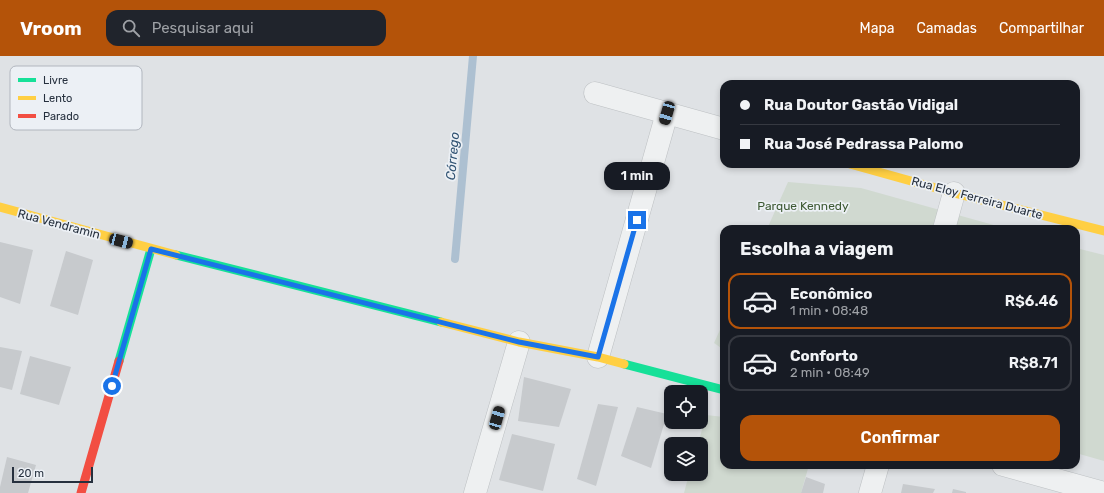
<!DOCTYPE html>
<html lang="pt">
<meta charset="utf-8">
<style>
:root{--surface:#171b24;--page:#20242c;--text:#f1f3f6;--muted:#9ea1a6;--line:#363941;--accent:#b45309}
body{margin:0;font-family:Rubik,sans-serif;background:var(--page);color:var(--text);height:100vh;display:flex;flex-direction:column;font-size:15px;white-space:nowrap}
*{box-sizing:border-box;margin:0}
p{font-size:13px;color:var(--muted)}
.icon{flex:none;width:22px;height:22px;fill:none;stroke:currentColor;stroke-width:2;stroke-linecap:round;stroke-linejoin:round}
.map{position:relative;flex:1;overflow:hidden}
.side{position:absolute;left:720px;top:169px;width:360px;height:244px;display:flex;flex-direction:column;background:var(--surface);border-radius:12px;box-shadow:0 2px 6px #0003}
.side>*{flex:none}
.guide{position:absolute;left:720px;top:24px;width:360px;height:88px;border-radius:12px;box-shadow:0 2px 6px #0003;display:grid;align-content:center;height:88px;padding:0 20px;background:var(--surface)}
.fabs{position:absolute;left:664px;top:329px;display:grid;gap:8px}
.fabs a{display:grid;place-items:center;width:44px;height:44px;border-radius:8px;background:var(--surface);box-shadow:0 2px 6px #0003;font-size:20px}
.scale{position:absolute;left:12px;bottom:10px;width:81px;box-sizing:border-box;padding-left:4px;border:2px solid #26303e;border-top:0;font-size:11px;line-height:14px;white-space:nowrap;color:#26303e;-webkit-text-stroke:3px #ecf0f5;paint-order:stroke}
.end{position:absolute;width:18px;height:18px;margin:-9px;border:5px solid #1a73e8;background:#fff;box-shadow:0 0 0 2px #fff}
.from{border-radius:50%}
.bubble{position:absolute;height:28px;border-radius:12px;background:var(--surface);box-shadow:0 2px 6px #0003;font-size:13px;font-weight:600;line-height:28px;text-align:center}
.car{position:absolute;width:12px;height:24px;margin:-12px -6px;border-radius:5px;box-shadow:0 0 3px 1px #0007;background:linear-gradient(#222 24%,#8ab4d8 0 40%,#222 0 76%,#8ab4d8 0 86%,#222 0)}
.guide b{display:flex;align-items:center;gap:14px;height:38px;font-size:15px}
.guide b+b{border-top:1px solid var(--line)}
.guide i{width:10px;height:10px;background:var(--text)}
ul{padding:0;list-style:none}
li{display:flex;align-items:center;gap:12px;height:56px;margin:0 8px 6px;padding:0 12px;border:2px solid var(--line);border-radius:12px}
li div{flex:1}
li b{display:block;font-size:15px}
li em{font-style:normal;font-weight:600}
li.on{border-color:var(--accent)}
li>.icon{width:36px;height:36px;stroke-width:1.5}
h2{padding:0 20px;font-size:18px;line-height:48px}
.button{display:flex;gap:8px;margin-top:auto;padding:8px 20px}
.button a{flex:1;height:46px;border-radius:12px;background:var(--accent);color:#fff;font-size:16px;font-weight:600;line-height:46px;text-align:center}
header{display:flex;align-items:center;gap:24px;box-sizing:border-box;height:56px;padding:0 20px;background:var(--accent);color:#fff}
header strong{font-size:19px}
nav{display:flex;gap:22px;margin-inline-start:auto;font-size:14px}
.search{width:280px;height:36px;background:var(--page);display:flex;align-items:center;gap:10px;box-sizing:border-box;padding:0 14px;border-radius:12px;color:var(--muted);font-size:15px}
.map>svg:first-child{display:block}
.green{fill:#d0d9d0}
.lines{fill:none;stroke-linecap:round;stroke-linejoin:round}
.stream{stroke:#adc0d1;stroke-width:8}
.building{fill:#c7cacd}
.street-casing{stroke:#bdc0c3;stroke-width:23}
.street{stroke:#eef0f1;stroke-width:22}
.fast{stroke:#16e098;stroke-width:9}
.slow{stroke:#ffcf43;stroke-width:9}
.jam{stroke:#f24e42;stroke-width:9}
.route{stroke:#1a73e8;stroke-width:5}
.labels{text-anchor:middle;stroke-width:3.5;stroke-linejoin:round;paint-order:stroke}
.street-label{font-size:12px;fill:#26303e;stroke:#ecf0f5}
.park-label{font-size:12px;fill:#3d5933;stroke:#ecf0f5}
.water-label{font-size:13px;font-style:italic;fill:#305272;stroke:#ecf0f5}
.key{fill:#ecf0f5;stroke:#b1b6be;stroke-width:1}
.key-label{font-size:11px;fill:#26303e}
</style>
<header>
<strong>Vroom</strong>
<div class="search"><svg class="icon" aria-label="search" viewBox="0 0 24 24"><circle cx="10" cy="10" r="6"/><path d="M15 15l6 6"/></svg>Pesquisar aqui</div>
<nav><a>Mapa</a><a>Camadas</a><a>Compartilhar</a></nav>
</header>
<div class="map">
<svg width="1104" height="437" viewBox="0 0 1104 437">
<rect width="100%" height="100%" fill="#dfe2e5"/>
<g class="green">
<polygon points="788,126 861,132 1008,173 767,173"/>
<polygon points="1076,192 1104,199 1104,405 1076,397"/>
<polygon points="724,265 724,294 714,287"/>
<polygon points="706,359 724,361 724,409 809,409 801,437 684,437 689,418 701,418 701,388 698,388"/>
</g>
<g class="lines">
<polyline class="stream" points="455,203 473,0"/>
</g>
<g class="building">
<polygon points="0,186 33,194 20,248 0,241"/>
<polygon points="66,195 93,204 78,259 50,250"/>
<polygon points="0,291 22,295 12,334 0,331"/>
<polygon points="30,300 71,311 59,349 20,338"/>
<polygon points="524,321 571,333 559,371 518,365"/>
<polygon points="598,348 618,351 596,430 577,423"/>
<polygon points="637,351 667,358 651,412 621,400"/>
<polygon points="512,378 555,388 543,435 499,424"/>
<polygon points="7,401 36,409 28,437 0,437 0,431"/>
<polygon points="806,421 825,428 823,437 801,437"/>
<polygon points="903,428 935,433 933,437 901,437"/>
<polygon points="953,433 966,436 966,437 952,437"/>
</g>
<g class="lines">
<g class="street-casing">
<g id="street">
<polyline points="595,37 724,73"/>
<polyline points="944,173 954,137"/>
<polyline points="598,301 667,57"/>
<polyline points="1003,409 1104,437"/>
<polyline points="475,437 519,286"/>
<polyline points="870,437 878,409"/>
</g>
</g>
<use href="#street" class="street"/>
<g class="fast">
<polyline points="176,199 441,266"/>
<polyline points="119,305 151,193"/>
<polyline points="624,308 724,334"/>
</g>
<g class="slow">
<polyline points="850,108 954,137 1104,175"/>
<polyline points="0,151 176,199"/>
<polyline points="441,266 519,286 598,301 624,308"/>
</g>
<polyline class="jam" points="81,437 119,305"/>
</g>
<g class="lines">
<polyline class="route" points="112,330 151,193 519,286 598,301 637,164"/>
</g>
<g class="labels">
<g class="street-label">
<text transform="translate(977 142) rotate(15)" y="4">Rua Eloy Ferreira Duarte</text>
<text transform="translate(59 168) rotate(15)" y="4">Rua Vendramin</text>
</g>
<g class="park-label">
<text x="803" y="154">Parque Kennedy</text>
</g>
<g class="water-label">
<text transform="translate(452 100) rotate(-85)" y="5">Córrego</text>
</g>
</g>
<rect x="10" y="10" width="132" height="64" rx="6" class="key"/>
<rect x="18" y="22" width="18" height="4" fill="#16e098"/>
<rect x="18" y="40" width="18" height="4" fill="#ffcf43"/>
<rect x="18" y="58" width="18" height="4" fill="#f24e42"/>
<g class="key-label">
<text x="43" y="28">Livre</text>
<text x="43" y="46">Lento</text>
<text x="43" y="64">Parado</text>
</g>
</svg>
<div class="fabs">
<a><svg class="icon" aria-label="locate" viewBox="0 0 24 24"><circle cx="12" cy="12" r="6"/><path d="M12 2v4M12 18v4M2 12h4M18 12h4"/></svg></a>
<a><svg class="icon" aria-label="layers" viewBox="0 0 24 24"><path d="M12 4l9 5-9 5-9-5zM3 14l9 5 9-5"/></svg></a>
</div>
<div class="scale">20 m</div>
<i class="end from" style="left:112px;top:330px"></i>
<i class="end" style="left:637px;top:164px"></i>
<div class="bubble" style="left:604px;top:106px;width:66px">1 min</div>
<i class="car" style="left:667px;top:57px;rotate:196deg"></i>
<i class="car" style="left:121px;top:185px;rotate:105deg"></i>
<i class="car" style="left:497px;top:362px;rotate:16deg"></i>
<div class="guide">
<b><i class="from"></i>Rua Doutor Gastão Vidigal</b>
<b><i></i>Rua José Pedrassa Palomo</b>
</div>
<section class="side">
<h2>Escolha a viagem</h2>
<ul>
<li class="on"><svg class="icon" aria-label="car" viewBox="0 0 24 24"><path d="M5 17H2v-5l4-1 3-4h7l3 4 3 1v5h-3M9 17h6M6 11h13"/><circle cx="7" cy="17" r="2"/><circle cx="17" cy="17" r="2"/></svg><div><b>Econômico</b><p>1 min · 08:48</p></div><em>R$6.46</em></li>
<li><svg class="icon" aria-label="car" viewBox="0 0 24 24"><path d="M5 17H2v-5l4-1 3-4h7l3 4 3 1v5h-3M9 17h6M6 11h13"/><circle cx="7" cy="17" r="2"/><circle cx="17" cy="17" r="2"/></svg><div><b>Conforto</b><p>2 min · 08:49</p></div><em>R$8.71</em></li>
</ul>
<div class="button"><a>Confirmar</a></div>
</section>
</div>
